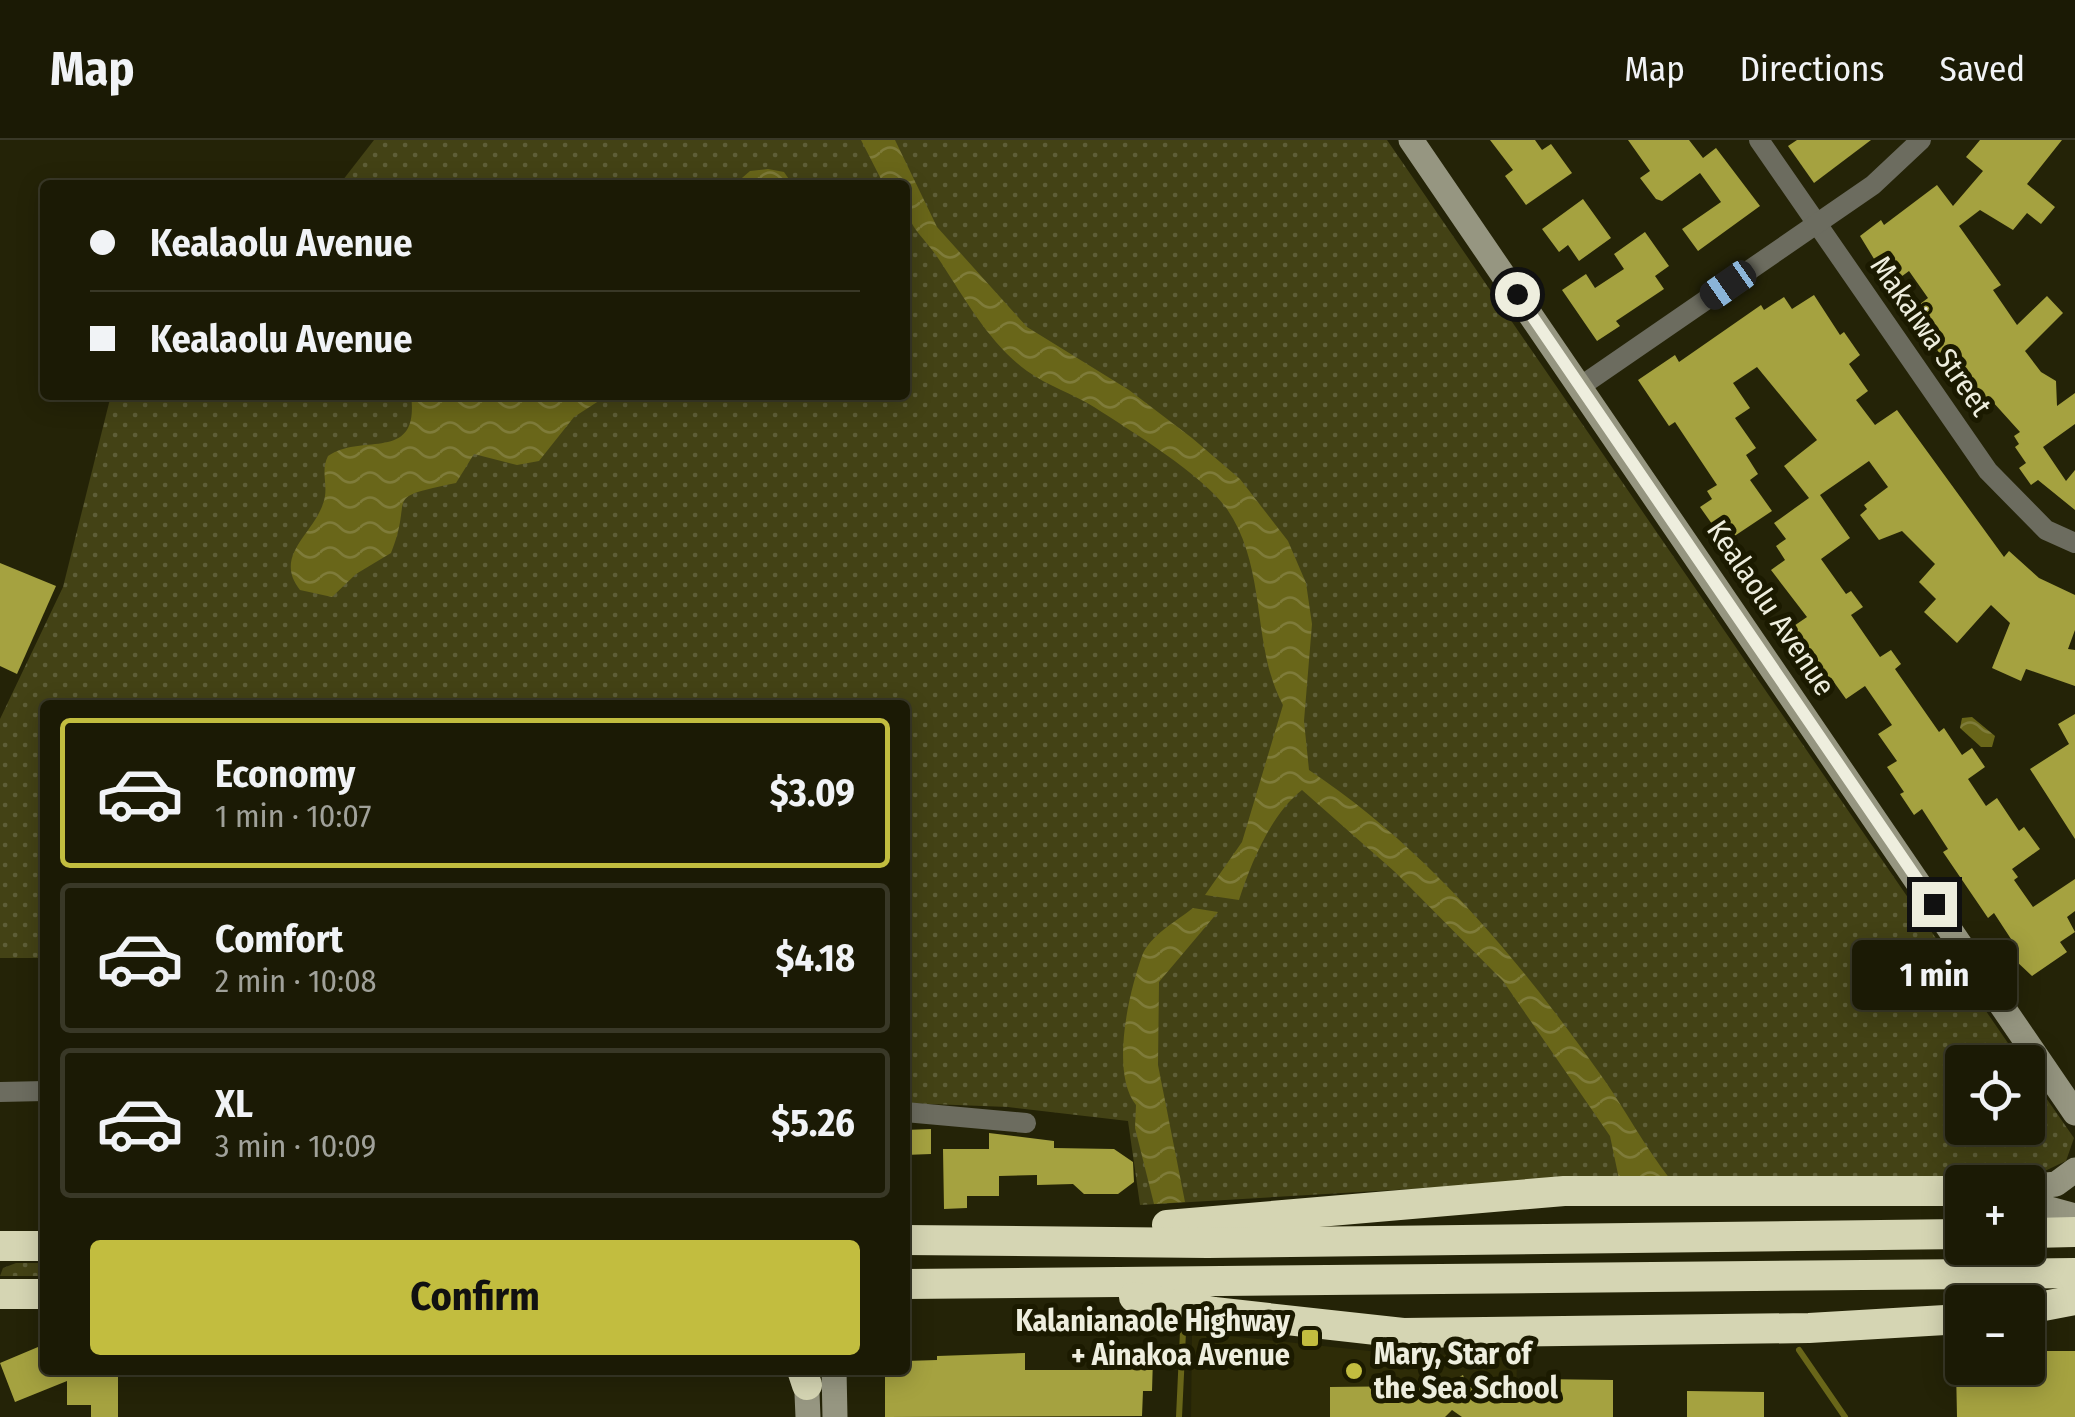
<!DOCTYPE html>
<meta charset="utf-8">
<style>
:root{--surface:#1b1a05;--page:#24230f;--text:#f1f3f6;--muted:#a0a19a;--line:#393827;--accent:#c2bd3f}
body{margin:0;font-family:"Fira Sans Condensed",sans-serif;background:var(--page);color:var(--text);height:100vh;display:flex;flex-direction:column;font-size:38px;white-space:nowrap}
*{box-sizing:border-box;margin:0}
p{font-size:32px;color:var(--muted)}
.icon{flex:none;width:55px;height:55px;fill:none;stroke:currentColor;stroke-width:2;stroke-linecap:round;stroke-linejoin:round}
.map{position:relative;flex:1;overflow:hidden}
.sheet{position:absolute;left:40px;top:560px;width:870px;height:675px;display:flex;flex-direction:column;background:var(--surface);border-radius:10px;box-shadow:0 5px 25px #0003,0 0 0 2px var(--line)}
.sheet>*{flex:none}
.banner{position:absolute;left:40px;top:40px;width:870px;height:220px;border-radius:10px;box-shadow:0 5px 25px #0003,0 0 0 2px var(--line);display:grid;align-content:center;height:220px;padding:0 50px;background:var(--surface)}
.buttons{position:absolute;left:1945px;top:905px;display:grid;gap:20px}
.buttons a{display:grid;place-items:center;width:100px;height:100px;border-radius:10px;background:var(--surface);box-shadow:0 5px 25px #0003,0 0 0 2px var(--line);font-size:50px}
.end{position:absolute;width:45px;height:45px;margin:-22px;border:12px solid #eeeede;background:#111;box-shadow:0 0 0 5px #111}
.from{border-radius:50%}
.bubble{position:absolute;height:70px;border-radius:10px;background:var(--surface);box-shadow:0 5px 25px #0003,0 0 0 2px var(--line);font-size:32px;font-weight:700;line-height:70px;text-align:center}
.car{position:absolute;width:30px;height:60px;margin:-30px -15px;border-radius:12px;box-shadow:0 0 8px 2px #0007;background:linear-gradient(#222 24%,#8ab4d8 0 40%,#222 0 76%,#8ab4d8 0 86%,#222 0)}
.banner b{display:flex;align-items:center;gap:35px;height:95px;font-size:38px}
.banner b+b{border-top:2px solid var(--line)}
.banner i{width:25px;height:25px;background:var(--text)}
ul{padding:18px 0 0;list-style:none}
li{display:flex;align-items:center;gap:30px;height:150px;margin:0 20px 15px;padding:0 30px;border:5px solid var(--line);border-radius:10px}
li div{flex:1}
li b{display:block;font-size:38px}
li em{font-style:normal;font-weight:700}
li.selected{border-color:var(--accent)}
li>.icon{width:90px;height:90px;stroke-width:1.5}
.action{display:flex;gap:20px;margin-top:auto;padding:20px 50px}
.action a{flex:1;height:115px;border-radius:10px;background:var(--accent);color:#111;font-size:40px;font-weight:700;line-height:115px;text-align:center}
header{display:flex;align-items:center;gap:60px;box-sizing:border-box;height:140px;padding:0 50px;background:var(--surface);border-bottom:2px solid var(--line)}
header strong{font-size:48px}
nav{display:flex;gap:55px;margin-inline-start:auto;font-size:35px}
.map>svg:first-child{display:block}
.built{fill:#2e2c07}
.grass{fill:url(#grass-dots)}
.water{fill:url(#water-waves)}
.lines{fill:none;stroke-linecap:round;stroke-linejoin:round}
.stream{stroke:#696619;stroke-width:6}
.building{fill:#a5a240}
.street{stroke:#6c6c5f;stroke-width:20}
.secondary{stroke:#969681;stroke-width:25}
.highway{stroke:#d5d5b3;stroke-width:30}
.route{stroke:#eeeede;stroke-width:12}
.poi-dot{fill:#c2bd3f;stroke:#1b1a00;stroke-width:4}
.labels{text-anchor:middle;stroke-width:10;stroke-linejoin:round;paint-order:stroke}
.street-label{font-size:30px;fill:#eeeede;stroke:#1b1a00}
.poi-label{font-size:30px;font-weight:bold;fill:#eeeede;stroke:#1b1a00;text-anchor:end}
</style>
<header>
<strong>Map</strong>
<nav><a>Map</a><a>Directions</a><a>Saved</a></nav>
</header>
<div class="map">
<svg width="2075" height="1277" viewBox="0 0 2075 1277">
<defs>
<pattern id="grass-dots" width="8" height="8" patternUnits="userSpaceOnUse" patternTransform="scale(2.5)"><rect width="8" height="8" fill="#434215"/><path d="M2 2h.1M6 6h.1" fill="none" stroke="#5e5e37" stroke-width="1.8" stroke-linecap="round"/></pattern>
<pattern id="water-waves" width="16" height="10" patternUnits="userSpaceOnUse" patternTransform="scale(2.5)"><rect width="16" height="10" fill="#696619"/><path d="M0 5q4-4 8 0t8 0" fill="none" stroke="#7f7c3a"/></pattern>
</defs>
<rect width="100%" height="100%" fill="#242307"/>
<polygon class="built" points="1192,1192 1407,1215 1517,1214 1516,1277 1191,1277"/>
<g class="grass">
<polygon points="374,0 1387,0 2021,922 1962,922 1962,988 2028,988 2028,932 2074,998 2066,1021 2028,1039 1582,1039 1140,1065 1128,981 1008,967 905,963 905,565 45,565 45,818 0,818 0,579 63,447 111,255 905,255 905,45 339,45"/>
<polygon points="16,1123 45,1123 45,1136 0,1136 3,1128"/>
</g>
<g class="water">
<path d="M861 0H895L937 87 1027 187 1129 250 1192 298 1240 339 1288 401 1306 443 1312 484 1304 581 1309 630C1429 710 1520 821 1603 938 1626 971 1645 1007 1670 1039H1619L1610 996 1503 841 1395 732 1302 650C1271 674 1251 723 1239 760L1205 755 1242 702 1283 565C1251 506 1268 429 1227 369 1202 334 1131 291 1094 267 1073 254 1048 246 1027 231 991 205 966 161 942 124 919 88 905 91 905 45H884Z"/>
<polygon points="768,29 784,32 793,45 734,45 750,31"/>
<path d="M411 255H608L574 277 539 321 517 325 474 314 456 343C379 359 415 354 391 413L356 434 332 457 300 450C271 413 319 392 325 356 327 342 321 330 328 316 362 292 420 324 411 255Z"/>
<polygon points="1972,577 1995,596 1992,607 1981,607 1960,588 1962,578"/>
<path d="M1193 768 1218 772 1159 842 1158 925 1185 1062 1154 1064 1135 988 1136 965C1110 932 1129 852 1142 816 1149 796 1178 780 1193 768Z"/>
</g>
<g class="lines">
<g class="stream">
<polyline points="1799,1210 1845,1277"/>
<polyline points="1179,1277 1183,1192"/>
</g>
</g>
<g class="building">
<polygon points="1490,0 1535,0 1542,10 1551,4 1572,33 1526,65 1505,36 1513,30"/>
<polygon points="1628,0 1689,0 1703,18 1716,8 1760,66 1698,111 1682,89 1721,62 1700,33 1662,61 1656,59 1640,38 1650,31"/>
<polygon points="1797,0 1871,0 1814,43 1788,6"/>
<polygon points="1980,0 2062,0 2027,44 2055,67 2041,84 2027,73 2013,90 1980,70 1959,86 2001,145 1993,150 2017,185 2047,156 2063,173 2025,211 2041,232 2056,241 2057,266 2075,253 2075,284 2043,307 2066,341 2075,330 2075,370 2038,340 2031,345 2019,328 2026,323 2015,307 2019,304 2014,296 2020,292 1992,261 1978,271 1932,202 1937,198 1916,167 1928,158 1909,131 1890,145 1860,96 1881,80 1884,85 1937,45 1953,66 1983,31 1966,17"/>
<polygon points="1583,59 1611,98 1579,121 1568,105 1559,112 1542,89"/>
<polygon points="1645,92 1669,126 1655,136 1664,149 1616,181 1620,186 1597,201 1562,150 1586,134 1595,148 1624,129 1614,114"/>
<polygon points="1814,155 1840,195 1844,192 1860,215 1849,224 1868,251 1856,260 1875,285 1897,270 2004,417 2009,411 2039,438 2075,455 2075,490 2068,509 2075,510 2075,546 2026,529 2021,541 1992,528 2010,483 1991,465 1957,503 1924,472 1936,459 1919,442 1935,424 1902,391 1879,400 1860,375 1867,369 1864,365 1888,347 1869,321 1820,355 1850,398 1821,419 1846,454 1851,451 1863,467 1851,475 1880,517 1891,510 1901,524 1895,529 1939,592 1944,588 1962,615 1972,608 1985,627 1968,639 1986,666 1997,658 2019,691 2024,687 2040,709 2012,729 2018,737 2014,740 2033,767 2075,739 2075,771 2067,777 2075,792 2060,802 2067,812 2032,836 2015,820 2019,818 2011,799 1994,773 1988,778 1943,712 1948,709 1922,669 1914,675 1900,654 1904,652 1887,627 1897,621 1878,594 1892,585 1865,546 1846,559 1831,538 1825,542 1788,490 1807,477 1771,430 1785,420 1776,406 1786,399 1774,383 1809,358 1784,326 1817,300 1757,227 1733,243 1750,268 1735,278 1756,308 1746,315 1758,334 1750,340 1772,371 1733,397 1725,386 1717,391 1700,367 1712,359 1707,351 1717,345 1675,282 1669,286 1638,240 1675,215 1679,222 1761,165 1764,170 1784,157 1792,169"/>
<polygon points="0,423 56,446 17,534 0,526"/>
<polygon points="2075,574 2075,699 2030,629 2069,604 2058,584"/>
<polygon points="931,989 931,1014 905,1015 905,990"/>
<polygon points="989,993 1054,1001 1054,1008 1114,1009 1133,1022 1134,1042 1118,1054 1084,1054 1073,1044 1037,1045 1037,1035 999,1036 999,1056 967,1056 967,1068 944,1069 943,1009 989,1009"/>
<polygon points="38,1207 45,1230 94,1230 94,1237 118,1237 118,1277 91,1277 91,1265 67,1265 67,1241 15,1262 0,1223"/>
<polygon points="2028,1211 2075,1211 2075,1277 1957,1277 1956,1228 2028,1228"/>
<polygon points="1025,1213 1025,1230 1102,1230 1103,1216 1153,1218 1152,1251 1143,1251 1142,1276 885,1277 885,1230 905,1230 905,1221 937,1220 937,1216"/>
<polygon points="1463,1235 1467,1247 1537,1246 1537,1239 1613,1240 1613,1277 1462,1277 1452,1270 1445,1277 1330,1277 1330,1247 1420,1246 1420,1258"/>
<polygon points="1687,1251 1764,1252 1764,1277 1687,1277"/>
</g>
<g class="lines">
<g class="street">
<polyline points="1759,0 1988,331 2046,390 2075,403"/>
<polyline points="1581,246 1873,45 1921,0"/>
<polyline points="0,952 45,951"/>
<polyline points="905,972 1026,983"/>
</g>
<g class="secondary">
<polyline points="1411,0 2075,973"/>
<polyline points="2028,1047 2056,1044 2075,1030"/>
<polyline points="2028,1063 2075,1076"/>
<polyline points="806,1230 808,1277"/>
<polyline points="834,1230 835,1277"/>
</g>
<g class="highway">
<polyline points="1167,1085 1564,1051 1962,1051"/>
<polyline points="2028,1093 2075,1092"/>
<polyline points="905,1100 1208,1103 1962,1094"/>
<polyline points="0,1106 45,1106"/>
<polyline points="905,1144 2075,1133"/>
<polyline points="0,1154 45,1154"/>
<polyline points="1134,1157 1214,1172 1403,1193 1809,1188 1962,1179"/>
<polyline points="2028,1169 2075,1160"/>
<polyline points="802,1230 807,1245"/>
</g>
</g>
<g class="lines">
<polyline class="route" points="1517,154 1934,764"/>
</g>
<g class="poi-dot">
<rect x="1300" y="1188" width="20" height="20" rx="5"/>
<circle cx="1354" cy="1231" r="10"/>
</g>
<g class="labels">
<g class="street-label">
<text transform="translate(1931 196) rotate(55)" y="10">Makaiwa Street</text>
<text transform="translate(1771 468) rotate(56)" y="10">Kealaolu Avenue</text>
</g>
<g class="poi-label">
<text x="1290" y="1191">Kalanianaole Highway<tspan x="1290" dy="34">+ Ainakoa Avenue</tspan></text>
<text x="1374" y="1224" text-anchor="start">Mary, Star of<tspan x="1374" dy="34">the Sea School</tspan></text>
</g>
</g>
</svg>
<div class="buttons">
<a><svg class="icon" aria-label="locate" viewBox="0 0 24 24"><circle cx="12" cy="12" r="6"/><path d="M12 2v4M12 18v4M2 12h4M18 12h4"/></svg></a>
<a>+</a>
<a>−</a>
</div>
<i class="end from" style="left:1517px;top:154px"></i>
<i class="end" style="left:1934px;top:764px"></i>
<div class="bubble" style="left:1852px;top:800px;width:165px">1 min</div>
<i class="car" style="left:1728px;top:145px;rotate:235deg"></i>
<div class="banner">
<b><i class="from"></i>Kealaolu Avenue</b>
<b><i></i>Kealaolu Avenue</b>
</div>
<section class="sheet">
<ul>
<li class="selected"><svg class="icon" aria-label="car" viewBox="0 0 24 24"><path d="M5 17H2v-5l4-1 3-4h7l3 4 3 1v5h-3M9 17h6M6 11h13"/><circle cx="7" cy="17" r="2"/><circle cx="17" cy="17" r="2"/></svg><div><b>Economy</b><p>1 min · 10:07</p></div><em>$3.09</em></li>
<li><svg class="icon" aria-label="car" viewBox="0 0 24 24"><path d="M5 17H2v-5l4-1 3-4h7l3 4 3 1v5h-3M9 17h6M6 11h13"/><circle cx="7" cy="17" r="2"/><circle cx="17" cy="17" r="2"/></svg><div><b>Comfort</b><p>2 min · 10:08</p></div><em>$4.18</em></li>
<li><svg class="icon" aria-label="car" viewBox="0 0 24 24"><path d="M5 17H2v-5l4-1 3-4h7l3 4 3 1v5h-3M9 17h6M6 11h13"/><circle cx="7" cy="17" r="2"/><circle cx="17" cy="17" r="2"/></svg><div><b>XL</b><p>3 min · 10:09</p></div><em>$5.26</em></li>
</ul>
<div class="action"><a>Confirm</a></div>
</section>
</div>
